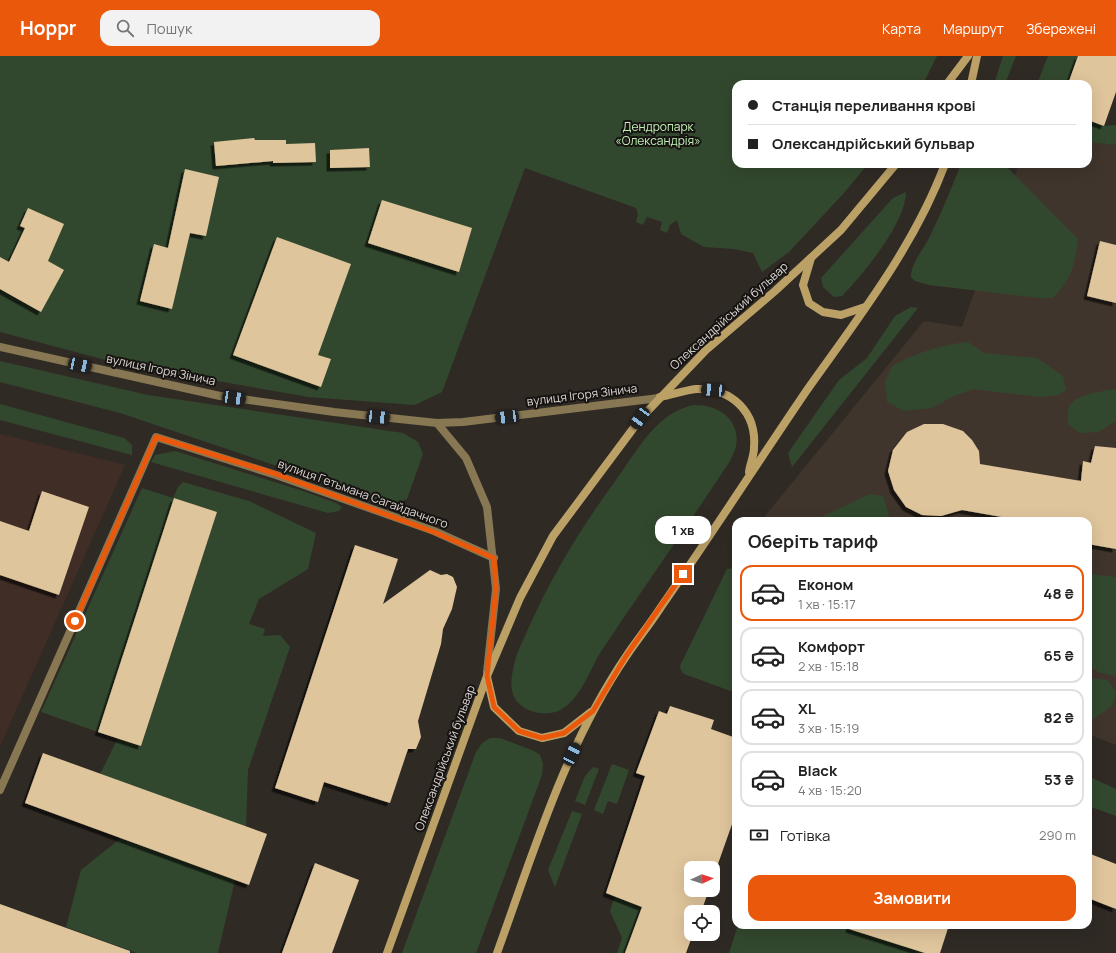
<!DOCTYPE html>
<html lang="uk">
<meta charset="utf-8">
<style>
:root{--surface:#fff;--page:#f2f2f2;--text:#222;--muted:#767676;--line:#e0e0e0;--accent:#ea580c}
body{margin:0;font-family:Manrope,sans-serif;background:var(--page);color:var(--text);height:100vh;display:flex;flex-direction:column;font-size:15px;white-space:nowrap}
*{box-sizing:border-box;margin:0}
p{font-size:13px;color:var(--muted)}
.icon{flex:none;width:22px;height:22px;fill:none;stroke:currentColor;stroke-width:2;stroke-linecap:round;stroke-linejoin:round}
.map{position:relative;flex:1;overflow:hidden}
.details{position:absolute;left:732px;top:461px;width:360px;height:412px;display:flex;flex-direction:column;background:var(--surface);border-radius:12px;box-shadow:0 4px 16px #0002}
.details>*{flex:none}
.guide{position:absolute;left:732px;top:24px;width:360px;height:88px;border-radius:12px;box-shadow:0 4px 16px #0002;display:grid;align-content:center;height:88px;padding:0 16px;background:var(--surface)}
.needle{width:26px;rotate:87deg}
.buttons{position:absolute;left:684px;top:805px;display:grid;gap:8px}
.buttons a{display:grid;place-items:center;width:36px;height:36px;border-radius:8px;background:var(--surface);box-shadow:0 4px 16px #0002;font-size:20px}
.end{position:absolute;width:18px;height:18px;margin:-9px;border:5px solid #ea580c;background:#fff;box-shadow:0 0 0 2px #fff}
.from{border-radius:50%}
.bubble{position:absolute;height:28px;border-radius:12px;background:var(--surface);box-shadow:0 4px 16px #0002;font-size:13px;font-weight:700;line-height:28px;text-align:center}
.car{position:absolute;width:12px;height:24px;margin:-12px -6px;border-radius:5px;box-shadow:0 0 3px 1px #0007;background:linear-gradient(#222 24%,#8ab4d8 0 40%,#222 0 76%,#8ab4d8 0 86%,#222 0)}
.guide b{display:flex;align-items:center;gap:14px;height:38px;font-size:15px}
.guide b+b{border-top:1px solid var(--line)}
.guide i{width:10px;height:10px;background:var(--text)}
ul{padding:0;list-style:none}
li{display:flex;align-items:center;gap:12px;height:56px;margin:0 8px 6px;padding:0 8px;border:2px solid var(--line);border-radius:12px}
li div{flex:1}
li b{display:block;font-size:15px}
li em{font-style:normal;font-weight:700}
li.selected{border-color:var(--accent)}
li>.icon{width:36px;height:36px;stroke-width:1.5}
h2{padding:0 16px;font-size:18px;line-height:48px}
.pay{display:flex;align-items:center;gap:10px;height:44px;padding:0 16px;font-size:15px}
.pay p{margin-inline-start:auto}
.primary-button{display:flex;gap:8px;margin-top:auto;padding:8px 16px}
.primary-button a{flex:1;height:46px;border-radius:12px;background:var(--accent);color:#fff;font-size:16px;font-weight:700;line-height:46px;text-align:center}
header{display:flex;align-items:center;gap:24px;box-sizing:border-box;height:56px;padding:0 20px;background:var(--accent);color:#fff}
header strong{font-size:19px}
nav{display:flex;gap:22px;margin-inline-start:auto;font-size:14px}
.search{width:280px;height:36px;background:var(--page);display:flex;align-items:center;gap:10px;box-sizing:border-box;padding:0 14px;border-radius:12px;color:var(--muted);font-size:15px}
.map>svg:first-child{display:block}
.built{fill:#40352c}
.medical{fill:#402e26}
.green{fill:#32482e}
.building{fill:#dfc59c;filter:url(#shadow)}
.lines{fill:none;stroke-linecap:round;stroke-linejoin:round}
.minor{stroke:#877753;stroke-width:8}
.secondary{stroke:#bca167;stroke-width:8}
.route{stroke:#ea580c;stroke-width:5}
.labels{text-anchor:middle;stroke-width:4;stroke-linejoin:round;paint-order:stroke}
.park-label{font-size:12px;fill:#c1f1b7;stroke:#161311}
.street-label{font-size:12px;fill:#dcd8d5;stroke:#161311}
</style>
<header>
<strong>Hoppr</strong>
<div class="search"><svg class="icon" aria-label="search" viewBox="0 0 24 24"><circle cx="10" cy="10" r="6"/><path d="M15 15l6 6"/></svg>Пошук</div>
<nav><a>Карта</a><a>Маршрут</a><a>Збережені</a></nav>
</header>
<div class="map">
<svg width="1116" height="897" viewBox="0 0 1116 897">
<defs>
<filter id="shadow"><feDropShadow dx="-3.5" dy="3.5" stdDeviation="0" flood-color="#0009"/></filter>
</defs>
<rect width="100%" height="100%" fill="#302a25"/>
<polygon class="built" points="1088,86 1116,89 1116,689 1088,678 1088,465 761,465 924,265 962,271 1019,108 1088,108"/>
<polygon class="medical" points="0,378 125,409 0,690"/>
<g class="green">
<polygon points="0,0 937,0 923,28 736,28 736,108 868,108 843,138 789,196 762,216 753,197 734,193 704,191 681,178 677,164 670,169 667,177 660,174 662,166 647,161 643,169 636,166 638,158 636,152 525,112 442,336 415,349 308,341 121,308 0,276"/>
<polygon points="1003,0 1016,0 1005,28 994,28"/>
<polygon points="1048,0 1078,0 1068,28 1037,28"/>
<polygon points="1088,64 1104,70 1116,69 1116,89 1088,86"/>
<path d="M961 108H1004L1078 183C1075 209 1072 222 1053 242H1039L929 229 915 225 911 221C911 206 923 195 929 182 941 158 951 133 961 108Z"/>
<path d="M906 136C905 168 864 217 842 240L834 241 823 231 821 222 893 142Z"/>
<polygon points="911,251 918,252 792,411 788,397 839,324 867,302 895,260"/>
<path d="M968 286 984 297 1037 302 1063 320 1066 333 1059 339 1039 341 973 333 954 340 932 352 904 355 887 346 885 326 892 310C916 297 940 289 968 286Z"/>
<polygon points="0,305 148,339 403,377 418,386 423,398 407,443 393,449 120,357 0,326"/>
<path d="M1116 333V365L1098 376 1080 377 1068 368C1068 363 1067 354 1070 349 1077 338 1104 335 1116 333Z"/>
<polygon points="0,348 124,382 132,389 132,399 0,364"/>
<path d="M693 349C717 348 741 363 736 390 735 395 732 400 730 405 688 469 644 531 602 594 590 612 582 641 562 653 551 660 532 658 522 650 510 641 510 628 513 614 515 599 523 585 529 571 553 517 583 469 618 421 631 403 644 380 662 365 671 357 681 352 693 349Z"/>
<polygon points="175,395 303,435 336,447 342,451 339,455 328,457 151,406 155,399"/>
<polygon points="183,426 249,445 316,477 308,513 259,543 249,568 265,573 263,580 280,579 290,591 248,714 246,771 100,718 118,682 141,690 217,456 174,442 98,676 41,656 142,432 173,442 178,431"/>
<polygon points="870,438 883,440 889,459 884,465 813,465"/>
<polygon points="736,512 736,637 684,618 681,614 680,610 727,513"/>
<polygon points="1088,518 1116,521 1116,620 1098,616 1088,609"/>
<polygon points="1091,622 1107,624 1116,636 1113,649 1088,667 1088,623"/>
<polygon points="490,682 500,682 534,695 540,699 543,708 542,719 476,897 402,897 476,696 482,687"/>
<polygon points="612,708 629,714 617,748 608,745 603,758 594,754"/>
<polygon points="593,711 599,713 585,749 575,745 585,720"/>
<polygon points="1088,720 1116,733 1116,760 1088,750"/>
<polygon points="572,755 582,758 555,831 548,814"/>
<polygon points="121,782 235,824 218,897 137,897 66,871 81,814"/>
<polygon points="651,825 625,897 617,897 622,882 610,855 615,840"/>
<polygon points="738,869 949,869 940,897 729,897"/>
</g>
<g class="building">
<polygon points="1078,0 1116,0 1116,36 1104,70 1088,64 1088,28 1068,28"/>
<polygon points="254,82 255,84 286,84 286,88 315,87 316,106 273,107 273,105 216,110 214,86"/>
<polygon points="369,92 370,111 330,112 330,94"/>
<polygon points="185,113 219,121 206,180 190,177 172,253 140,245 154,188 168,192"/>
<polygon points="382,144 472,172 459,216 368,187"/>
<polygon points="28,152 64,168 48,205 64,214 41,256 0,233 0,201 9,206 25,172 20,170"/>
<polygon points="277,181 351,208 318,299 331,303 321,331 233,299"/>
<polygon points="1100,185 1116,189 1116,247 1087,240"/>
<polygon points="924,368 943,368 963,375 972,384 979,395 980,408 1081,425 1083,405 1091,407 1095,390 1116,392 1116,493 1088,488 1088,465 1025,465 962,454 941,460 922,459 906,451 894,434 888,415 893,394 907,376"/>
<polygon points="42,435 89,451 59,539 0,519 0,465 29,475"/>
<polygon points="174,442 217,456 141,690 98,676"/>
<polygon points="355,489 398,503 383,548 430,514 441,519 447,518 453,521 457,531 452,553 443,573 441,588 418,665 421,681 416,693 408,693 390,747 324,726 318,746 275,732"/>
<polygon points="670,650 714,664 711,673 736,682 736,757 713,822 713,812 691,812 691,834 709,834 701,856 691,856 691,878 693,878 686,897 625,897 642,851 606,837 645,720 636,717 659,655 667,658"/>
<polygon points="43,697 267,778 249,829 25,747"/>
<polygon points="1088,797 1116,808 1116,853 1088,842"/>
<polygon points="315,807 359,824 332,897 282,897"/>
<polygon points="0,848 130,895 130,897 0,897"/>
<polygon points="850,869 949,869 940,897 925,897 849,873"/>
</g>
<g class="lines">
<g class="minor">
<polyline points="0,291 220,340 334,356 437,367 463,366 659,342"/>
<polyline points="437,367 466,402 487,451 496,533 487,616"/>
<polyline points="0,734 156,381 276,419 434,475 494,502"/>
</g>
<g class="secondary">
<polyline points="947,28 968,0"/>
<polyline points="971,28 977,0"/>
<polyline points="811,202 803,229 809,247 823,256 841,259 865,251"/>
<path d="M660 341C672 339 685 334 696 333 732 332 757 356 754 392 754 400 750 408 749 416"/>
<polyline points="487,621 494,651 519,675 542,682 564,677 591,656"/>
<polyline points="387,897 487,620 520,542 553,480 641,362 706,294 775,235 841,174 896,108"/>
<path d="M497 897C534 795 565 690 627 599 638 583 650 568 661 551 711 479 758 406 807 334 858 262 914 191 945 108"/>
</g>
</g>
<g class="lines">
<polyline class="route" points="75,565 156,381 276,418 434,476 494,502 496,533 487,620 494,651 519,675 542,682 564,677 593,655 626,600 683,518"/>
</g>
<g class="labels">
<g class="park-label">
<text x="658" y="75">Дендропарк<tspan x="658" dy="14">«Олександрія»</tspan></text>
</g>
<g class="street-label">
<text transform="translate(729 260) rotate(-42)" y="4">Олександрійський бульвар</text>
<text transform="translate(161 314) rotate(12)" y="4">вулиця Ігоря Зінича</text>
<text transform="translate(582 339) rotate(-7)" y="4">вулиця Ігоря Зінича</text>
<text transform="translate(363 438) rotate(20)" y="4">вулиця Гетьмана Сагайдачного</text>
<text transform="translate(445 702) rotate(-70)" y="4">Олександрійський бульвар</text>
</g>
</g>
</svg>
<div class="buttons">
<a><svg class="needle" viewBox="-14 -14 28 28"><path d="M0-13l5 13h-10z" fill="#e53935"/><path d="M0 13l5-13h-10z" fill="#767676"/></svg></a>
<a><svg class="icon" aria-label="locate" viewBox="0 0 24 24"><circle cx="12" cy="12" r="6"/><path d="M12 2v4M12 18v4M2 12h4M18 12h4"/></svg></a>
</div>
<i class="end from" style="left:75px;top:565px"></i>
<i class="end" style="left:683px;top:518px"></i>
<div class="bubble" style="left:655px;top:460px;width:56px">1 хв</div>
<i class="car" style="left:80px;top:309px;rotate:102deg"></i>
<i class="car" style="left:713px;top:334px;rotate:274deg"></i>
<i class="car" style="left:234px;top:342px;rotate:98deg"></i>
<i class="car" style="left:378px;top:361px;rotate:96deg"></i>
<i class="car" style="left:507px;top:361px;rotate:263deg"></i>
<i class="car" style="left:640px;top:362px;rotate:216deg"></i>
<i class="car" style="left:572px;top:698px;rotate:26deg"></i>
<div class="guide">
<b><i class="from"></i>Станція переливання крові</b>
<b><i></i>Олександрійський бульвар</b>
</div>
<section class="details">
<h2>Оберіть тариф</h2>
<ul>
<li class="selected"><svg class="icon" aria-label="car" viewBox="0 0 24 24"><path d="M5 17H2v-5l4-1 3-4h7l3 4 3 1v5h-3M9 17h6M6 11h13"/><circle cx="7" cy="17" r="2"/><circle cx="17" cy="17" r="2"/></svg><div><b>Економ</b><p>1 хв · 15:17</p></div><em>48 ₴</em></li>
<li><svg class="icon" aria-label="car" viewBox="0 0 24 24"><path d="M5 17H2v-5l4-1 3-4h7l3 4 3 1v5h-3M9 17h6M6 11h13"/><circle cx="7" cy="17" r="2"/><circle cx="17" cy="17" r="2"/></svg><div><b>Комфорт</b><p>2 хв · 15:18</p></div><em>65 ₴</em></li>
<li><svg class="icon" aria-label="car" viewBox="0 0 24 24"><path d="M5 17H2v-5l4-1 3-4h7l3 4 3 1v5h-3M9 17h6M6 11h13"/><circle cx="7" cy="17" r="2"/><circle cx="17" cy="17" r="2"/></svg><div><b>XL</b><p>3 хв · 15:19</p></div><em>82 ₴</em></li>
<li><svg class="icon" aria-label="car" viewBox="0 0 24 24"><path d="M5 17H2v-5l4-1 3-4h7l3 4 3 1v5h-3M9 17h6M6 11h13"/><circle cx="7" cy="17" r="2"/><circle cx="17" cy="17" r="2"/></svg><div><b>Black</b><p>4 хв · 15:20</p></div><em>53 ₴</em></li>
</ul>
<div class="pay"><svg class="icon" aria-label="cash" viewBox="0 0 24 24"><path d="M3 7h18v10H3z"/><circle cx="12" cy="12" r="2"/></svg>Готівка<p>290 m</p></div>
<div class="primary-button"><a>Замовити</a></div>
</section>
</div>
